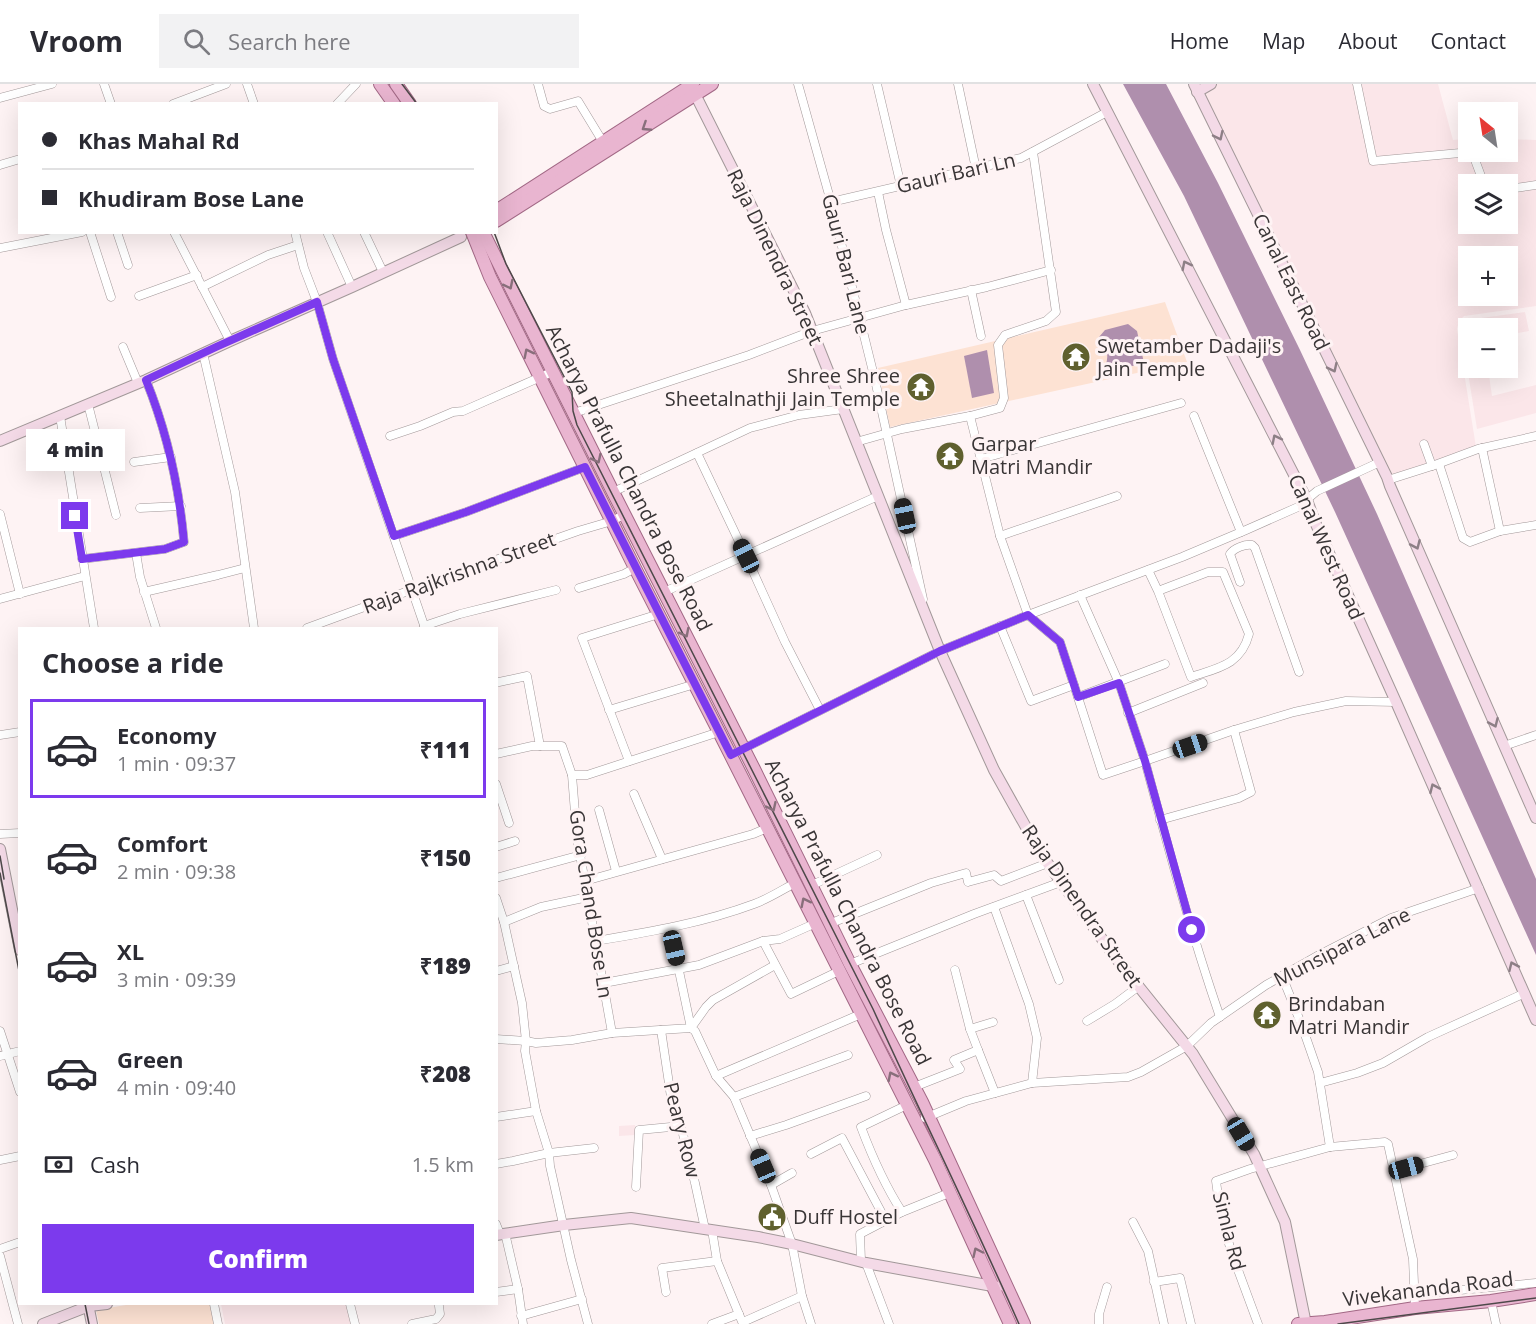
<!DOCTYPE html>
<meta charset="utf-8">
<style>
:root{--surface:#fff;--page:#f2f2f3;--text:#2b2b33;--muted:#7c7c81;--line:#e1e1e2;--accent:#7c3aed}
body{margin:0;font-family:"Open Sans",sans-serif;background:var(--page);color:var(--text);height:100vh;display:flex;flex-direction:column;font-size:22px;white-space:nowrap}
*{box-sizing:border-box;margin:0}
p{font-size:20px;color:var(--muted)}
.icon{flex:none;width:33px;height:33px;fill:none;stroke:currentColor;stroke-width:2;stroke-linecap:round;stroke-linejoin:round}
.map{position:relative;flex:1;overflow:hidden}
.panel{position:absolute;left:18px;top:543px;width:480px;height:678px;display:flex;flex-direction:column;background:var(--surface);border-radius:0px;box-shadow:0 6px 24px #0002}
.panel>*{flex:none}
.guide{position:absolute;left:18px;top:18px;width:480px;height:132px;border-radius:0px;box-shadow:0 6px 24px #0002;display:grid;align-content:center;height:132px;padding:0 24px;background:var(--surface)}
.needle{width:39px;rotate:330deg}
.tools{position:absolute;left:1458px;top:18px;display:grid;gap:12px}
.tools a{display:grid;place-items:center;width:60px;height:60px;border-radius:0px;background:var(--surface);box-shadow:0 6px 24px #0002;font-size:30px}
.end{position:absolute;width:27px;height:27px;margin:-14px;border:8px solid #7c3aed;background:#fff;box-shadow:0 0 0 3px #fff}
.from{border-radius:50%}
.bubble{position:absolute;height:42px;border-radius:0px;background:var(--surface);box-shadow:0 6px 24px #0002;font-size:20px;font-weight:800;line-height:42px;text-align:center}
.car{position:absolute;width:18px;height:36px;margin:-18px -9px;border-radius:8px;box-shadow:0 0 4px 2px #0007;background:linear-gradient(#222 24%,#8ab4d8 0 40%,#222 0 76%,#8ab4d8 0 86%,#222 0)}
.guide b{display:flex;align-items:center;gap:21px;height:57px;font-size:22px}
.guide b+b{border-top:2px solid var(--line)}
.guide i{width:15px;height:15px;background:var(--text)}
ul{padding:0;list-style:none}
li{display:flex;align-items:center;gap:18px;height:99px;margin:0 12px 9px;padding:0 12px;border:3px solid transparent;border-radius:0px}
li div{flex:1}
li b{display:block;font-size:22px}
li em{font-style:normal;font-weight:800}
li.on{border-color:var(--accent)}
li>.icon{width:54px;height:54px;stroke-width:1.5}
h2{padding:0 24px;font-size:27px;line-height:72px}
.pay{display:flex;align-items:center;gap:15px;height:66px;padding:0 24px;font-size:22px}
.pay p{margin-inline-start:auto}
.button{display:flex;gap:12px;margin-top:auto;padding:12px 24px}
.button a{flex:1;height:69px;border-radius:0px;background:var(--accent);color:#fff;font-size:24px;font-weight:800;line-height:69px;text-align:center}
header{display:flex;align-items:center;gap:36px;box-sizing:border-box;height:84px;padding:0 30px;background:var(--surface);border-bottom:2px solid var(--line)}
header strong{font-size:28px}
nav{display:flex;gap:33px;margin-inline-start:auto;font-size:21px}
.search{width:420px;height:54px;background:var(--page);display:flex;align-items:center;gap:15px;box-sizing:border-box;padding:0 21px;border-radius:0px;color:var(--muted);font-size:22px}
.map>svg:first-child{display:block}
.built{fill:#fbe6e9;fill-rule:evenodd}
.green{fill:#fde2d3}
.water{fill:#af8fad}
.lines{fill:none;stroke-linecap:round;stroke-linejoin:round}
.street-casing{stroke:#a29899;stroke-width:9}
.secondary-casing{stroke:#a29899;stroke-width:12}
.primary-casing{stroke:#a26885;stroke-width:14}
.street{stroke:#fff;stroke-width:8}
.secondary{stroke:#f4dae7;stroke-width:10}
.primary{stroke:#e9b5d0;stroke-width:12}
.tram{stroke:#4e494a;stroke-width:1.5}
.oneway{stroke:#886f7b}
.oneway2{stroke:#8d7f86}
.route{stroke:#7c3aed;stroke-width:8}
.labels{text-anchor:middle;stroke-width:6;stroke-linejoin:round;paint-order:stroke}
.street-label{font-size:20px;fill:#393536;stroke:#fef3f4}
.poi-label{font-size:20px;fill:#393536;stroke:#fef3f4;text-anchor:start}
</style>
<header>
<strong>Vroom</strong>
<div class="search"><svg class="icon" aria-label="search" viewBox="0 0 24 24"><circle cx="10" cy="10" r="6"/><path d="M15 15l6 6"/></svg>Search here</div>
<nav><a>Home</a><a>Map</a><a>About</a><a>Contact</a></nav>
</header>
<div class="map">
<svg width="1536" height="1240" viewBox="0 0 1536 1240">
<rect width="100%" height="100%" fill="#fef3f4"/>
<g class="built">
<path d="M1214 0H1438L1453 56 1463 55 1466 49H1468V68H1508V55L1536 56V222L1464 232 1459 237 1457 245 1476 363 1390 392 1199 8ZM1468 100H1508V140H1468ZM1468 172H1508V212H1468Z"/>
<polygon points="1525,228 1529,247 1508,251 1508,244 1468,244 1468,284 1488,284 1492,312 1536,301 1536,329 1477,345 1461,245 1467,236"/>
<polygon points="635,1041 635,1051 619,1052 619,1042"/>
<polygon points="221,1220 347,1220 351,1240 225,1240"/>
</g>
<g class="green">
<polygon points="1165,218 1187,278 890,343 878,284"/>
<polygon points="132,1220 210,1220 214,1240 99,1240 96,1226"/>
</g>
<g class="water">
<polygon points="1123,0 1166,0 1218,99 1300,266 1377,430 1536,795 1536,871 1335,428 1184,112"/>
<path d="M1128 240 1137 247 1144 279 1113 287 1106 281C1109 269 1107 263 1099 253L1105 246Z"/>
<polygon points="987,266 994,309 972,314 964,272"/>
</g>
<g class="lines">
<g class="street-casing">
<g id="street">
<polyline points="104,0 111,20"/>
<polyline points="247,0 254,20"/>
<polyline points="538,0 544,22 550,25 578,17 603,58"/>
<polyline points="798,0 831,118 875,296 923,515"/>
<polyline points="877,0 901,102"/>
<polyline points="958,0 976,85"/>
<polyline points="1357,0 1373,77 1471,68"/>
<polyline points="0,14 52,0"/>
<polyline points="173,20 226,0"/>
<polyline points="337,20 356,0"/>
<polyline points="1472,68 1484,100"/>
<polyline points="0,81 20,75"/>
<polyline points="1508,105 1536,101"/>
<polyline points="878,108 886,146 906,221"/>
<polyline points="831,118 1021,74 1107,28"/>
<polyline points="90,148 111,213"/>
<polyline points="117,148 128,181"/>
<polyline points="174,148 230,257"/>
<polyline points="295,148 304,184 317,218 333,275 425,544"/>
<polyline points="327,148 352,203"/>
<polyline points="364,148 383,188"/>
<polyline points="0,164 82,148"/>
<polyline points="202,203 268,171 298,161"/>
<polyline points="971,206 981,252"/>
<polyline points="139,212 197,191"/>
<polyline points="123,263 138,299"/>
<polyline points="203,269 235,408 254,544"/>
<polyline points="88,320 116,431"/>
<polyline points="574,329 749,271 812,247 906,221 987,203 1051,186"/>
<polyline points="60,332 94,544"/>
<polyline points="970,332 1000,452 1028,531 1060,558 1074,601"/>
<polyline points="1194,332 1241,448"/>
<polyline points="390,352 420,342 453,328 463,327 552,288"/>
<polyline points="856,358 902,345 970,332 1000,324 1004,314 998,261 1005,251 1046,237 1056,228 1033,68"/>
<polyline points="1424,360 1432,382"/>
<polyline points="1482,364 1500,447"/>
<polyline points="697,369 746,472 785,558 820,626"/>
<polyline points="981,375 1181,319"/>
<polyline points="134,378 171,373"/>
<polyline points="1439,380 1463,454 1470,458 1500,447 1536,441"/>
<polyline points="1388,396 1432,382 1478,365 1536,352"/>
<polyline points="613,408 750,344 799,331 843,325"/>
<polyline points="140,424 181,422"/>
<polyline points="0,430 20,510"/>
<polyline points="394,452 466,428 585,383"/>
<polyline points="1000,452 1117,412"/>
<polyline points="136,469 140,493 156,544"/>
<path d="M82 475 165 465 184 458C179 402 167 348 146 296"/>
<path d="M1148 486 1158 507 1191 593C1218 584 1241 581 1249 550L1223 488H1208L1158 507"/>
<path d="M1240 498 1230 470C1234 464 1245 460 1252 461L1255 464 1299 588"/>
<polyline points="579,504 624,490 635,484"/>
<polyline points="144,508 218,491 245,484"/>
<polyline points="664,508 878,412"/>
<polyline points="0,515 85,492"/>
<polyline points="424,542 460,530 556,506"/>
<polyline points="1000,542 1031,617 1074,601 1103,691 1145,677 1119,599 1080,511"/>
<polyline points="307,544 430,499 578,447 612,437 625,430"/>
<polyline points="499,598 527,592 540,662"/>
<polyline points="1078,613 1165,580"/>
<polyline points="609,626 695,600"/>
<polyline points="1128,629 1203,599"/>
<polyline points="0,651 20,648"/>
<polyline points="1504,662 1536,651"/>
<polyline points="496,670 532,662 562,662 572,691 587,691 719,648"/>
<polyline points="731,671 940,567 1028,531 1182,473 1246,446 1298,423 1317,407 1380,378"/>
<polyline points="629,677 582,554 659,530"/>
<polyline points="572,691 577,754 612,949"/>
<polyline points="496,700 509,739"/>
<polyline points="634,710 662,775"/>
<polyline points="599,726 616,787"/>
<polyline points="1160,736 1239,714 1251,708 1234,646"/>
<polyline points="0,750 20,749"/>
<polyline points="496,763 515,757"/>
<polyline points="496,794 581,771"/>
<polyline points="585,797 753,750 767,744"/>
<polyline points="810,802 877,771"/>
<polyline points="1026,811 1059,896"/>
<polyline points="496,814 504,838 522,919 526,957 525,967 536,1027 549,1069 550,1082 571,1176 588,1240"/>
<polyline points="994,823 1029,920 1037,954 1032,999"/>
<polyline points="504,838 541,823 588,813"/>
<polyline points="829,840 931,799 966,789 968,798 994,791 1001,797 1048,779"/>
<path d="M596 857C649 848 703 839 754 820 768 815 782 806 795 799"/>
<polyline points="763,857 791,910 839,887"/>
<polyline points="850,880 974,830 1061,798"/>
<polyline points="775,881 713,916 706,923 691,944 695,947 716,992 734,1013 771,1101 792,1160 802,1212 811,1240"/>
<polyline points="496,887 514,882"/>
<polyline points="1282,892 1302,942 1318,988 1330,1063"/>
<polyline points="604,899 699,881 763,857 780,855 816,839"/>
<path d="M1220 933C1191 849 1168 763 1145 677L1234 646 1294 628 1346 617 1396 618"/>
<polyline points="1087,937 1115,920 1139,902"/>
<polyline points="970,945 993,938"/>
<polyline points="661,946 671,1013 681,1042 695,1099 705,1145"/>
<polyline points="0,947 20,1008"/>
<polyline points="496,955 526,957 536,959 572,956 612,949 691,944 670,844"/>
<polyline points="978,966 995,1009"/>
<polyline points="0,972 20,967"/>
<polyline points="716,992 861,930"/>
<polyline points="1320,999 1357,989 1383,979 1428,953 1525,909"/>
<polyline points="914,1003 960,985 954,976 978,966 970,945 955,886"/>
<polyline points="734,1013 848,971"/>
<polyline points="496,1033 536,1027"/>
<polyline points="925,1034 966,1017 1032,999 1128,993 1141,988 1187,962 1211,939 1266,901 1319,871 1391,834 1479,804"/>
<polyline points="750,1052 786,1041 866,1012"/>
<polyline points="811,1070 842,1054 886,1137"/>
<polyline points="0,1076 20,1072"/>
<polyline points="496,1080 513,1077 549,1069 594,1064"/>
<polyline points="1394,1087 1453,1071"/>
<polyline points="771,1101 792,1089"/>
<polyline points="636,1103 639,1046 681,1042"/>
<path d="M902 1128C884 1100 873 1075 861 1043L907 1021"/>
<polyline points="1133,1138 1148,1167 1164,1240"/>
<polyline points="496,1140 500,1150"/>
<polyline points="712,1146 717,1177 743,1240"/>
<polyline points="505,1149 518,1205 523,1240"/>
<polyline points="0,1165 20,1158"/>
<polyline points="0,1172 18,1240"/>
<polyline points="861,1177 860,1150 902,1128 949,1109"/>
<polyline points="866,1179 889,1240"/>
<polyline points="1154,1198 1180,1194 1191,1240"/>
<polyline points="496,1208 518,1205"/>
<polyline points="666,1208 662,1184 717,1177"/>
<polyline points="1416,1210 1536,1199"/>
<polyline points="1491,1217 1496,1240"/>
<polyline points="214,1220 218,1240"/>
<polyline points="350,1220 355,1240"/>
<polyline points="521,1232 582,1215"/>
<polyline points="743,1238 802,1212"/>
<polyline points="412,1240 436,1235 440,1230 439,1222"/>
<polyline points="712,1240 739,1230"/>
<polyline points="1099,1240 1099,1230 1107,1203"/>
<polyline points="1258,1240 1231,1167 1220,1127 1216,1097 1250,1085 1330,1063 1385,1058 1388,1060 1413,1175 1415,1224"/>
</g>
</g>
<g class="secondary-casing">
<g id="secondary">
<polyline points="1093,0 1307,416 1315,438 1396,618 1536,936"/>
<polyline points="1194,0 1387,393 1390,402 1536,734"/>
<polyline points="693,6 805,229 940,567 994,686 1041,770 1115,873 1193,970 1254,1070 1285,1138 1306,1240"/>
<polyline points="1197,8 1211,0"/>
<polyline points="0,357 146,296 230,257 352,203 461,153"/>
<polyline points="0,765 20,866"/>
<polyline points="496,1151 564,1141 631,1134 758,1153 792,1160 866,1179 998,1203"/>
<polyline points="88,1220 92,1240"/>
<polyline points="43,1240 89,1222 107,1220"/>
</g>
</g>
<g class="primary-casing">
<g id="primary">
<polyline points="380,0 394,20"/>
<polyline points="396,0 410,20"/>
<polyline points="496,127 693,0"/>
<polyline points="496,137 712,0"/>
<polyline points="472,148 490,193 635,484 719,648 935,1076 1010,1240"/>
<polyline points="483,148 613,408 754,685 850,880 922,1018 1024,1240"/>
<polyline points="1298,1240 1325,1238 1415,1224 1491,1217 1536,1210"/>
</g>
</g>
<use href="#street" class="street"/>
<use href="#secondary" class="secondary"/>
<use href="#primary" class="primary"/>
<g class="tram">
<polyline points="402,0 417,20"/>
<path d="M494 148 506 180 572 308 573 327 577 341 873 925C921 1030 972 1134 1019 1240"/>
<polyline points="0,772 4,795"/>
<polyline points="0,789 20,892"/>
<polyline points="85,1220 89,1240"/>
<polyline points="1338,1240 1536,1214"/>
</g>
</g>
<defs><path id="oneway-chevron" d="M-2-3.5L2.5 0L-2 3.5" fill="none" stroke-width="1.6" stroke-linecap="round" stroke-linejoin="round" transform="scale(1.5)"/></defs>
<g class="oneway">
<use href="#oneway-chevron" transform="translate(646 43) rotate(147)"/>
<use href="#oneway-chevron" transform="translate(509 201) rotate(63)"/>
<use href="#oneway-chevron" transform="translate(528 269) rotate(-117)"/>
<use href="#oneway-chevron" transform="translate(597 375) rotate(64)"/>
<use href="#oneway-chevron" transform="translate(685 549) rotate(63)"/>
<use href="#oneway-chevron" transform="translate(772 723) rotate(65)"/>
<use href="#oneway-chevron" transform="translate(805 818) rotate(-117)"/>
<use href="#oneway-chevron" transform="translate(892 992) rotate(-117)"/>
<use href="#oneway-chevron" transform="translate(977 1168) rotate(-115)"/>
</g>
<g class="oneway2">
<use href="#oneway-chevron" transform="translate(1219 52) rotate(64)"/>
<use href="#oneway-chevron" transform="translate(1186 181) rotate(-117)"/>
<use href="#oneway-chevron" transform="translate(1333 284) rotate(64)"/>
<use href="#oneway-chevron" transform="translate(1276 355) rotate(-117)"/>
<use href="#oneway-chevron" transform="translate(1416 461) rotate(66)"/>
<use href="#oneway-chevron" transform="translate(1494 639) rotate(66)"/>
<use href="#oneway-chevron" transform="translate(1434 704) rotate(-114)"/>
<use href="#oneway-chevron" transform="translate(1513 882) rotate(-114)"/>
</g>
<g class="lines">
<path class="route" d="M75 432 82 475 165 465 184 458C179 402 167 348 146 296L216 263 317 218 333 275 394 452 466 428 585 383 731 671 940 567 1028 531 1060 558 1078 613 1119 599 1145 677 1192 846"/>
</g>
<defs>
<g id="temple-disc" transform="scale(1.5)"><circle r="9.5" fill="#5f602e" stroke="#fef3f4"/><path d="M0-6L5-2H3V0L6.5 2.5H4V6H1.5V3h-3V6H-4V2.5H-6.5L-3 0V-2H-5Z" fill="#fff"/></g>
<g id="civic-disc" transform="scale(1.5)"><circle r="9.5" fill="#5f602e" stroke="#fef3f4"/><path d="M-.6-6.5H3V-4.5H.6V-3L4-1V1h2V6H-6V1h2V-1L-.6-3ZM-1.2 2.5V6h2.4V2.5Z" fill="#fff"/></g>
</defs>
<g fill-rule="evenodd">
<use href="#temple-disc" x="1076" y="273"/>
<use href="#temple-disc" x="921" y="303"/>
<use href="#temple-disc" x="950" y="372"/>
<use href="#temple-disc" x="1267" y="931"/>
<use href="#civic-disc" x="772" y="1133"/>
</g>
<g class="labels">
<g class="street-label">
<text transform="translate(956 89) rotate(-13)" y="7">Gauri Bari Ln</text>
<text transform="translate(775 173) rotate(64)" y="7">Raja Dinendra Street</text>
<text transform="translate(846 180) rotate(76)" y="7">Gauri Bari Lane</text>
<text transform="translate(1291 198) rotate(64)" y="7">Canal East Road</text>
<text transform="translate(629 394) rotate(63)" y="7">Acharya Prafulla Chandra Bose Road</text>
<text transform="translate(1326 463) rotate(66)" y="7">Canal West Road</text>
<text transform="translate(459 489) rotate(-20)" y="7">Raja Rajkrishna Street</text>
<text transform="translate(591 820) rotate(81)" y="7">Gora Chand Bose Ln</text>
<text transform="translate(1082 822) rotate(55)" y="7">Raja Dinendra Street</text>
<text transform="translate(848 828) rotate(63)" y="7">Acharya Prafulla Chandra Bose Road</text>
<text transform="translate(1342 863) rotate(-27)" y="7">Munsipara Lane</text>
<text transform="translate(682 1046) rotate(76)" y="7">Peary Row</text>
<text transform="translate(1229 1147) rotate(76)" y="7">Simla Rd</text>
<text transform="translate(1428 1205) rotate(-7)" y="7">Vivekananda Road</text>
</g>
<g class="poi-label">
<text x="1097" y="269">Swetamber Dadaji's<tspan x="1097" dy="23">Jain Temple</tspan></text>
<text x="900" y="299" text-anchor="end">Shree Shree<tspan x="900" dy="23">Sheetalnathji Jain Temple</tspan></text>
<text x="971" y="367">Garpar<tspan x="971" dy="23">Matri Mandir</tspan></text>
<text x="1288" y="927">Brindaban<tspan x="1288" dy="23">Matri Mandir</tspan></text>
<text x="793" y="1140">Duff Hostel</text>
</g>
</g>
</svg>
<div class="tools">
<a><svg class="needle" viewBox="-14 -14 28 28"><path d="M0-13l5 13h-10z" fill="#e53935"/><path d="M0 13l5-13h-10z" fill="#7c7c81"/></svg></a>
<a><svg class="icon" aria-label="layers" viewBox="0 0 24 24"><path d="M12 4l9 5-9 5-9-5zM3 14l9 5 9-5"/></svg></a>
<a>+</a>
<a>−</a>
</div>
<i class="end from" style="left:1192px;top:846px"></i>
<i class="end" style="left:75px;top:432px"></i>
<div class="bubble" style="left:26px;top:345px;width:99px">4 min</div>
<i class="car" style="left:905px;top:432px;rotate:348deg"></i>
<i class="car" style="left:746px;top:472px;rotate:334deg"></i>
<i class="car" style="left:1190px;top:662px;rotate:71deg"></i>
<i class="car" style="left:674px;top:864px;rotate:167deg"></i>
<i class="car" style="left:1241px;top:1050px;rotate:149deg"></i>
<i class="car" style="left:763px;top:1082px;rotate:337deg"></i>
<i class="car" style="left:1406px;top:1084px;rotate:75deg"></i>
<div class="guide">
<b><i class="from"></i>Khas Mahal Rd</b>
<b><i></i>Khudiram Bose Lane</b>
</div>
<section class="panel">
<h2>Choose a ride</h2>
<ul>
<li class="on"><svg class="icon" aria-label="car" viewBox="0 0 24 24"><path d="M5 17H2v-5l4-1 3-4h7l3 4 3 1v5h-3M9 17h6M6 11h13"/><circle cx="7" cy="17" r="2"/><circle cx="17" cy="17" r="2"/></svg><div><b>Economy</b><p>1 min · 09:37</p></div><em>₹111</em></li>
<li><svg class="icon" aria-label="car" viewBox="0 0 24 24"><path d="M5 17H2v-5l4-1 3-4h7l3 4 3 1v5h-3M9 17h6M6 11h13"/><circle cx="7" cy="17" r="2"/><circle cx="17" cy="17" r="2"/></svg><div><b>Comfort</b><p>2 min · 09:38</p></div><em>₹150</em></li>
<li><svg class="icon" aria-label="car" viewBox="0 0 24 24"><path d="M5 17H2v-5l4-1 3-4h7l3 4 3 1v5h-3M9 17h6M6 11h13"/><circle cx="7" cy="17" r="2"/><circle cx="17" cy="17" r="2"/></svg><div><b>XL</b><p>3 min · 09:39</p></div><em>₹189</em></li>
<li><svg class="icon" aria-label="car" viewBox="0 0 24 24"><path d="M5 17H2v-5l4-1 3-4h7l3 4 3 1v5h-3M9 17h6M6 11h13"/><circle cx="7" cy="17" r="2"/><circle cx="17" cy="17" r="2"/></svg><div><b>Green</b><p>4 min · 09:40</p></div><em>₹208</em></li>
</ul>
<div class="pay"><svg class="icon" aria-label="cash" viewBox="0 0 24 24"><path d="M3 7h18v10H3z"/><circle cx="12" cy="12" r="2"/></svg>Cash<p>1.5 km</p></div>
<div class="button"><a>Confirm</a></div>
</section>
</div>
